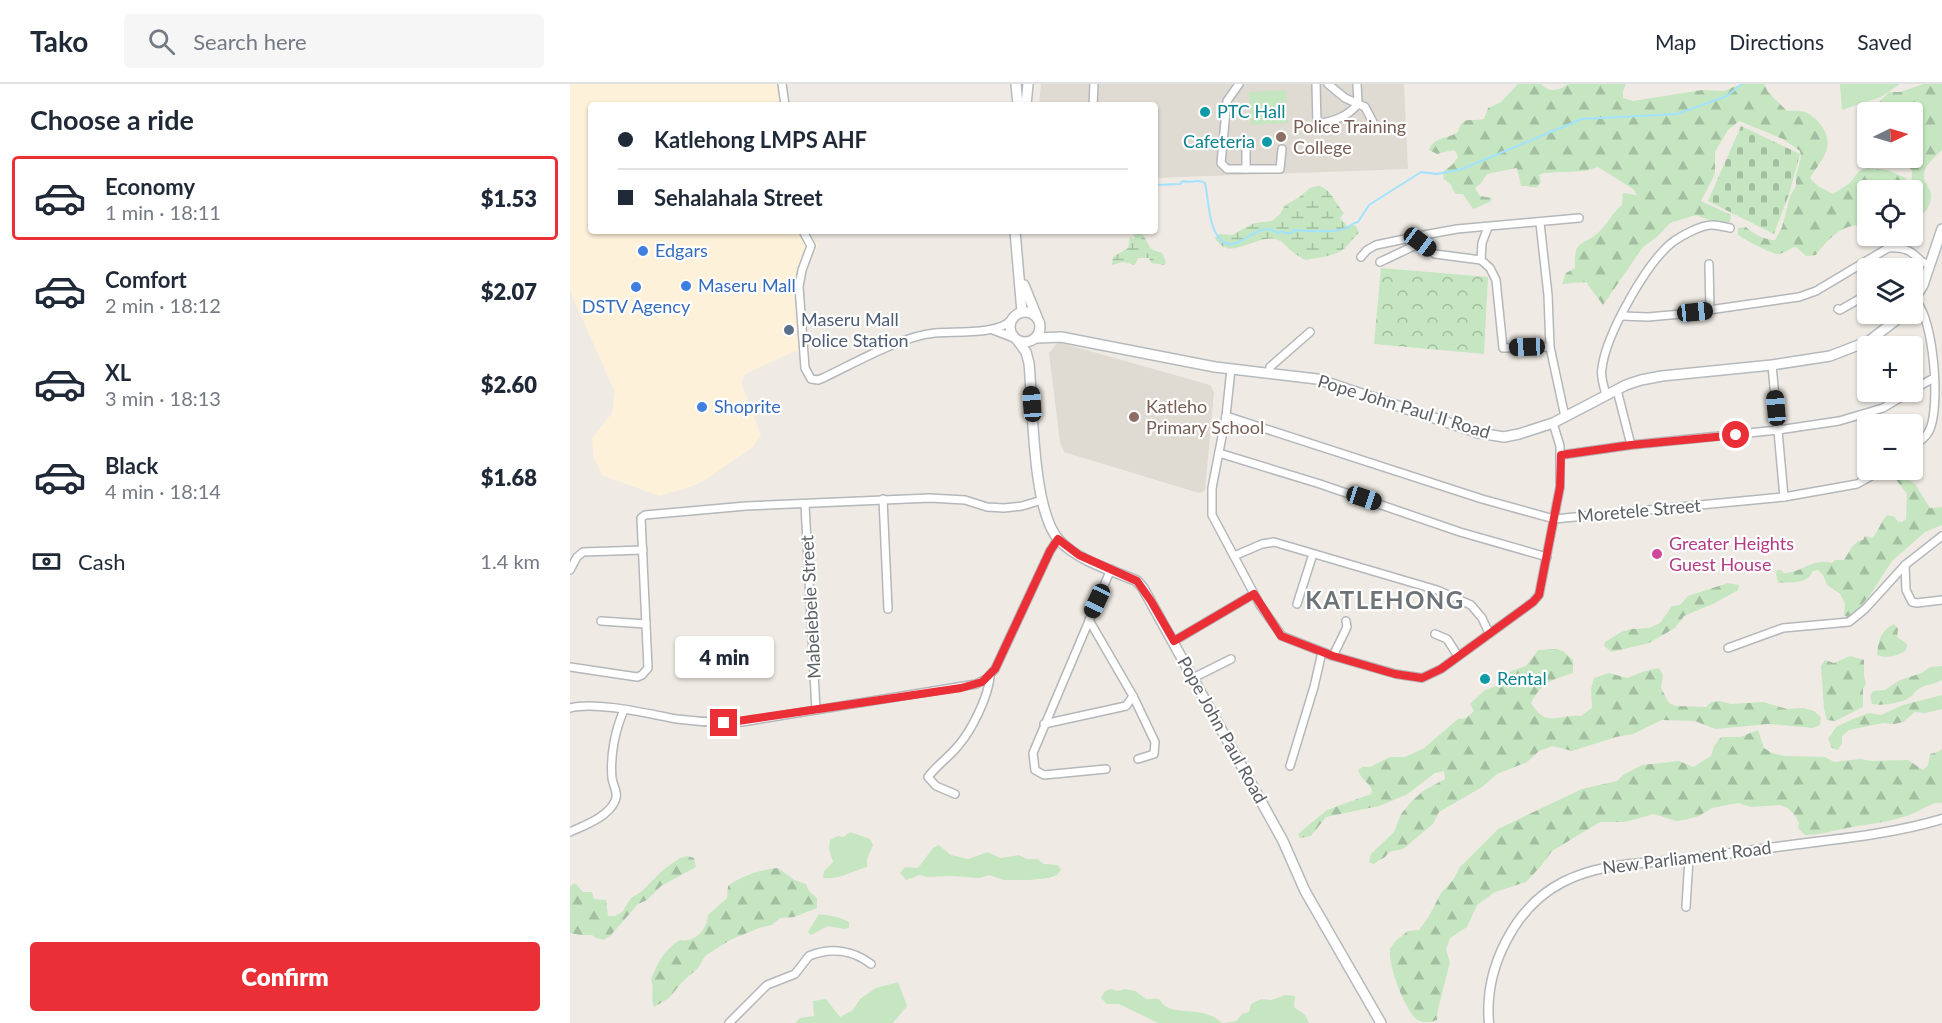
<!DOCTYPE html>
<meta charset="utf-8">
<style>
:root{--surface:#fff;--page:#f6f6f7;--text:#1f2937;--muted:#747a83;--line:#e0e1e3;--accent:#ea2f36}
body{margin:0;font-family:Lato,sans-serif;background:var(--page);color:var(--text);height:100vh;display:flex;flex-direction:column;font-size:22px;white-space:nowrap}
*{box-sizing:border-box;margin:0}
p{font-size:20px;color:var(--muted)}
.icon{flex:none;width:33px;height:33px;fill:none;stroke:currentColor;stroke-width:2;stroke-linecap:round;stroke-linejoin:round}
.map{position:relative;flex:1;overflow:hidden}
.drawer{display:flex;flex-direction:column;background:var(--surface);width:570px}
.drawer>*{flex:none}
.guide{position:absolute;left:18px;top:18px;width:570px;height:132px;border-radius:6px;box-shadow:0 2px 4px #0004;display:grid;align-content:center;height:132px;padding:0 30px;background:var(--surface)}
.needle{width:39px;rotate:85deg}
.buttons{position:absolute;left:1287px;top:18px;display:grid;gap:12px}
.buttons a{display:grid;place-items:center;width:66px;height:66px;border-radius:6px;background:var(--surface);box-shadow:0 2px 4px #0004;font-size:30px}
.end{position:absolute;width:27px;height:27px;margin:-14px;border:8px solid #ea2f36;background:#fff;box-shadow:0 0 0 3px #fff}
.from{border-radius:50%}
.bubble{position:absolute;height:42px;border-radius:6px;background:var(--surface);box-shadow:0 2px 4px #0004;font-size:20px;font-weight:800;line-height:42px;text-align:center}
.car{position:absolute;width:18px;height:36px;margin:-18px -9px;border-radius:8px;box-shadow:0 0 4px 2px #0007;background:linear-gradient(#222 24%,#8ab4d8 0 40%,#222 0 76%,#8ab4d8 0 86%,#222 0)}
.guide b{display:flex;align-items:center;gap:21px;height:57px;font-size:22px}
.guide b+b{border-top:2px solid var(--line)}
.guide i{width:15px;height:15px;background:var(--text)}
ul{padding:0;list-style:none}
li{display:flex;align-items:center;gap:18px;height:84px;margin:0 12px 9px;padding:0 18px;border:3px solid transparent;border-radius:6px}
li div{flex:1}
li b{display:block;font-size:22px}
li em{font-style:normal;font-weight:800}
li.current{border-color:var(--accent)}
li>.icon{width:54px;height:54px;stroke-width:1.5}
h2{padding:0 30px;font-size:27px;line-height:72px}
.pay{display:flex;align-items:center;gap:15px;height:66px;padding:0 30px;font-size:22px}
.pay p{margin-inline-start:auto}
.action{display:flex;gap:12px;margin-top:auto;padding:12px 30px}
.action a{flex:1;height:69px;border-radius:6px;background:var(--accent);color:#fff;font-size:24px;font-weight:800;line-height:69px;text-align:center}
header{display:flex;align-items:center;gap:36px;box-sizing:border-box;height:84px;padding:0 30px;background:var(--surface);border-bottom:2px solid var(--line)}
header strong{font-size:28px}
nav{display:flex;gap:33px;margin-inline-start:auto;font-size:21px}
.search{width:420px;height:54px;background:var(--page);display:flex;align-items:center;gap:15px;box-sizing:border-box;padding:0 21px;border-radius:6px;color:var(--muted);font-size:22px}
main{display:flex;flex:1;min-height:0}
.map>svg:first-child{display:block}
.commercial{fill:#fef1da}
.education{fill:#dfdad2}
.grass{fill:#c5e6c0}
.forest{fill:url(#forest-firs)}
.wetland{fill:url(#wetland-marsh)}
.cemetery{fill:url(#cemetery-stones)}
.park{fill:url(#park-crowns)}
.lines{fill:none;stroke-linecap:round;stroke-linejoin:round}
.stream{stroke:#a3e2ff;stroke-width:2}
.minor-casing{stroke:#b4b7bb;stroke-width:10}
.tertiary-casing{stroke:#b4b7bb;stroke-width:11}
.secondary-casing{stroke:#b5babe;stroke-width:12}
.minor{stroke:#fff;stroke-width:7}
.tertiary{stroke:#fff;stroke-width:8}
.secondary{stroke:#fff;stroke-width:9}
.route{stroke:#ea2f36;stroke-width:8}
.culture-dot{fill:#0f9aa8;stroke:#fff;stroke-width:2}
.education-dot{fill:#8d6e63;stroke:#fff;stroke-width:2}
.shop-dot{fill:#3f7fe0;stroke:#fff;stroke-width:2}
.service-dot{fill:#5c6f8a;stroke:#fff;stroke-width:2}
.hotel-dot{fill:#d1479c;stroke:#fff;stroke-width:2}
.labels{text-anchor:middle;stroke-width:4.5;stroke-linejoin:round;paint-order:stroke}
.culture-label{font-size:18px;fill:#0d838f;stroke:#fff;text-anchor:start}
.education-label{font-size:18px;fill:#785e54;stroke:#fff;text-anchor:start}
.shop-label{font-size:18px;fill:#366cbe;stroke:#fff;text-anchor:start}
.service-label{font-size:18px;fill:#4e5e75;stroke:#fff;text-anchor:start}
.street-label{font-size:18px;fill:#5c6165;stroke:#fff}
.hotel-label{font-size:18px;fill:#b23c85;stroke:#fff;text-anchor:start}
.district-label{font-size:24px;font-weight:bold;letter-spacing:1.5px;fill:#6d7377;stroke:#fff}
</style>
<header>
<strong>Tako</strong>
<div class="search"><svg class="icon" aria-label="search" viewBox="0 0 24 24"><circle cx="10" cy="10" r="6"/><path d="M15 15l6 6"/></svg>Search here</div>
<nav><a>Map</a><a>Directions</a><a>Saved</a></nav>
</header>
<main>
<section class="drawer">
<h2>Choose a ride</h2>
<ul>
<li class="current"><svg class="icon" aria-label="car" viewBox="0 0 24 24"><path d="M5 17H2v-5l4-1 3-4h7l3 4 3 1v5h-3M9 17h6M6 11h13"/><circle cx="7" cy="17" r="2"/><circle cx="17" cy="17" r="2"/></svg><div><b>Economy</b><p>1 min · 18:11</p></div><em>$1.53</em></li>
<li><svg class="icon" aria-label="car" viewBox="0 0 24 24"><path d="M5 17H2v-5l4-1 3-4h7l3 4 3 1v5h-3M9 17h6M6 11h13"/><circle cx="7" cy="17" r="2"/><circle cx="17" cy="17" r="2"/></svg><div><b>Comfort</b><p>2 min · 18:12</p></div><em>$2.07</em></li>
<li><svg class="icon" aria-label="car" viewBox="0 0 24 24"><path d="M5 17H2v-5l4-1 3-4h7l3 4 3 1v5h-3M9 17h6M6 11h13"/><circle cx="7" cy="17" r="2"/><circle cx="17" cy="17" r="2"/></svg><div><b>XL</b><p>3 min · 18:13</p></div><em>$2.60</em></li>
<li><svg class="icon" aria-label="car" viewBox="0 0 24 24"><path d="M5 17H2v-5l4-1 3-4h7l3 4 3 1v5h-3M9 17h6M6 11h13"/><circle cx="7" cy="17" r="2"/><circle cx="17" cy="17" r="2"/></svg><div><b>Black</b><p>4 min · 18:14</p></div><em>$1.68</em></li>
</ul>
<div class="pay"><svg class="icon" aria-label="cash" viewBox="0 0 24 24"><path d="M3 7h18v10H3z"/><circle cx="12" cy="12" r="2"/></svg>Cash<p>1.4 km</p></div>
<div class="action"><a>Confirm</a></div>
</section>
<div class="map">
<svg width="1372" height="939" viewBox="0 0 1372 939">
<defs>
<pattern id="forest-firs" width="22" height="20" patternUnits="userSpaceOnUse" patternTransform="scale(1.5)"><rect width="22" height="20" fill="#c5e6c0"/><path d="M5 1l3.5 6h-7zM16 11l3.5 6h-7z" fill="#a3bea0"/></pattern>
<pattern id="wetland-marsh" width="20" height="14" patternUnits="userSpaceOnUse" patternTransform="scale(1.5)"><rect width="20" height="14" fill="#c5e6c0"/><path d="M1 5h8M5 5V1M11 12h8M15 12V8" fill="none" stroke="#a3bea0"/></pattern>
<pattern id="cemetery-stones" width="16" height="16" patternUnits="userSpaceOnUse" patternTransform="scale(1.5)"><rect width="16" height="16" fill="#c5e6c0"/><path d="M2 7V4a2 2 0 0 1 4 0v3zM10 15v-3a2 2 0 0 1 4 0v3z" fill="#a3bea0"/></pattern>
<pattern id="park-crowns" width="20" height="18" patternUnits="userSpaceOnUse" patternTransform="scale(1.5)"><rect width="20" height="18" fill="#c5e6c0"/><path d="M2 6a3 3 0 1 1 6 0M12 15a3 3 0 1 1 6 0" fill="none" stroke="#a3bea0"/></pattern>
</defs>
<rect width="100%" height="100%" fill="#efebe4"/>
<polygon class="commercial" points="0,0 214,0 216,21 21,21 21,147 238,147 248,161 232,197 240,270 225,267 175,290 171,299 191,351 183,363 135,396 120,403 89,412 32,391 24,374 22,354 42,329 45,308 0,207"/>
<g class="education">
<polygon points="471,0 834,0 838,85 585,94 585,21 469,21"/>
<polygon points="488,258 640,301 644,308 635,407 629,409 494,368 490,358 479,269"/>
</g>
<g class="grass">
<polygon points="1270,0 1330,0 1311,13 1272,26"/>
<polygon points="716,6 718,39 681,41 679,8"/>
<path d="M280 748 300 755 303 761 297 775V783C282 787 269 796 253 794L254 787 263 778 259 765 260 756 268 752 274 753Z"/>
<polygon points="369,761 381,771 398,775 418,768 430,774 449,771 456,775 467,775 474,780 488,781 491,786 487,791 479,794 459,796 434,796 419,791 409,794 382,792 357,793 350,791 336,796 330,789 335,783 348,784 363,764"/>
<path d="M249 830C260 832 268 832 279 838V844L274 845 258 842 241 851 238 848Z"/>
<polygon points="328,898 337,922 323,939 225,939 230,934 244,932 243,917 256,915 270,933 283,926 290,915 306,904"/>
<path d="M541 905 547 907 555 905 565 907 576 915H589C598 932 623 924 639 931 644 932 648 936 652 939H588L549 920H537L531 914 535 907Z"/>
<polygon points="716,911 725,912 724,923 735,931 739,939 654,939 666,937 672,930 679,928 681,920 691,915 701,916"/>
</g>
<g class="forest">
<path d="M948 0H971C979 9 989 7 998 0H1056L1053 7V14L1063 17 1132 6 1154 7 1171 0H1194L1198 8 1217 27C1224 27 1231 26 1237 29 1249 35 1261 51 1257 64 1255 74 1245 85 1240 94L1248 102 1263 110 1280 99 1289 87 1297 84 1317 86 1336 94 1338 98 1336 103 1330 104 1318 100 1306 106H1298L1297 148 1289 141C1270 142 1257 156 1246 171L1236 172 1226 163C1219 164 1214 170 1208 170 1201 170 1174 155 1168 151V144L1176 143C1183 150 1195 156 1205 156L1212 143 1220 112 1226 102V91L1231 73 1230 67 1213 55 1169 37 1158 46 1145 68V90L1131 117 1161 131 1160 138H1145L1126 131 1100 139 1088 152 1073 163 1033 221 1016 198 992 200 996 189 1005 184C1004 153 1012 164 1030 147 1038 139 1043 128 1052 121L1053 109 1067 111 1063 105 1028 83 1015 87 974 89 969 91 971 98 967 103C961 104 957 101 951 102L947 84 917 90 911 99 905 104 910 112 922 114 920 118 903 125 893 110H885L881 101 873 94 874 87 882 81 888 73 886 68 883 66 867 70 859 66C863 53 878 55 888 48 892 31 901 38 914 35L918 24 931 18Z"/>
<path d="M1354 0H1372V66C1366 72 1356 80 1354 89 1352 98 1361 103 1361 111 1361 122 1355 132 1345 132L1343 121 1349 114 1347 105 1341 102 1342 87 1333 74H1342V28H1305L1309 18 1319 8H1330Z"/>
<path d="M1323 386H1326L1330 391 1345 400 1360 424 1372 423V441L1355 448 1322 477 1300 511 1283 531 1277 533 1274 531 1275 520 1270 510 1257 501 1253 491 1248 486 1243 487C1236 502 1221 497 1208 499L1206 490 1207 486H1211L1214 489C1232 489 1243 473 1262 479L1265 476H1274L1282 463 1288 457 1293 456 1295 452 1302 454C1309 447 1310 439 1317 431L1325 433 1328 438H1332L1336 435 1337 410 1321 389Z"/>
<polygon points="1158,499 1169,501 1168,506 1145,519 1114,532 1105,544 1079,559 1042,568 1034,562 1035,558 1051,548 1062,545 1079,544 1090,539 1102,522 1110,521 1118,512"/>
<path d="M1324 540 1328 545 1327 553 1337 560 1336 566C1328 572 1317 575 1307 571 1308 557 1311 546 1324 540Z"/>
<path d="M987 565 993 567 1003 576V589C982 596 972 598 961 619 977 645 988 630 1011 632L1022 624 1021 605 1024 594 1039 589 1057 594 1075 587 1089 584 1093 591 1091 604 1099 619 1106 622 1136 623 1141 618 1150 617 1161 620 1193 618 1217 625 1233 624 1244 627 1251 633 1250 641 1243 644 1199 640 1145 645 1125 637 1092 636 1063 650 1046 653 1002 667 983 662 969 667 957 678 927 690 912 703 869 728 863 740 833 765 819 768 815 773 803 780 799 778 801 770 824 748 831 730 841 718 853 707 875 695 874 687 865 689 836 711 809 722 756 733 741 752 730 754 728 750 757 726 801 710 802 706C799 698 790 695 788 686L792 683H800L820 673H835L854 664 888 635C896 635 899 632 904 627L900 620 915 606 929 601 941 587 956 582 968 566Z"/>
<polygon points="1280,572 1294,576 1294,591 1296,600 1293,604 1293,623 1265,637 1257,636 1254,625 1251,582 1255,576 1264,579"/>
<path d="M1372 582V596C1363 601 1357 600 1350 604 1346 606 1343 611 1339 614 1331 619 1312 622 1302 620L1300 612 1303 607 1315 606 1330 596 1352 589 1360 583Z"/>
<polygon points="1372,611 1372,625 1355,629 1345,628 1333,638 1324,640 1313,639 1303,641 1279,646 1272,652 1272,659 1268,666 1262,664 1258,655 1266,643 1278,637 1299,629 1311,631 1333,621"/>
<path d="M1188 646 1194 664 1202 669 1215 672 1255 673 1264 678 1290 675 1301 677 1338 676 1353 686 1358 681 1360 670 1368 668 1372 665V719C1362 717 1351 727 1342 730 1321 738 1298 740 1277 744 1262 747 1251 751 1235 751L1228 744 1229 739 1226 733 1218 724 1210 721 1181 723 1168 719 1142 724 1129 732 1114 736 1106 737 1084 730 1055 738H1030L982 767 971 782 956 798 925 808 907 821 897 843 880 854 876 866 880 878 868 925 867 936C862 938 855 939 849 937 837 932 818 881 820 868 820 859 832 852 838 847L849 846 858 834 871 809 883 796 890 783 928 745 1012 705 1047 697 1053 691 1072 681 1109 677 1123 683 1141 672 1144 662 1151 653H1170Z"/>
<polygon points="117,772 124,774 126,783 91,802 77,816 68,820 41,851 34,856 26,854 22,851 10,851 0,849 0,802 5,799 13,808 22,808 24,815 36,816 38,832 45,832 52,828 61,814 71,808 93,786 110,774"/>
<path d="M208 784 224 796 236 800 239 807 247 814V824L224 833 210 834 202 841 189 844 160 856 135 872 128 884 112 898 99 914 84 923C80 914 85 905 81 896 86 880 96 864 110 856 125 859 137 846 138 831L157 814 158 802C173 791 190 786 208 784Z"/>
</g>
<g class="wetland">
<path d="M750 102C763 108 765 119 774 129L770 134 778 143 782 141 786 142 789 149C783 154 780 159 775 164 765 173 749 173 736 176 732 174 728 172 724 169 717 164 714 157 705 155 685 151 659 179 645 154L649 150 662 151 684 139 702 137 710 130 715 121 728 114 740 104Z"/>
<polygon points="562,147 572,149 581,165 592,169 596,178 595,181 581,179 579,174 568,174 565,181 553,178 542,181 543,173 558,164 560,153 565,155"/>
</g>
<polygon class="cemetery" points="1171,42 1230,70 1219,110 1204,150 1138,117"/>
<polygon class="park" points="811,184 918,193 914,270 804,260"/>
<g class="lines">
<path class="stream" d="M585 101 610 100 613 97C621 100 627 94 635 99 639 116 638 145 652 157 668 171 687 134 708 149L711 147 715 149H722L723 146C734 147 767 149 776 144 781 142 782 139 788 138L799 121 851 88 867 90 892 85 1012 35 1107 30 1157 12 1172 0"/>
<g class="minor-casing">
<g id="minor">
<polyline points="212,0 215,21"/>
<polyline points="669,0 657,17 651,79 657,85 710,85 712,65"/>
<path d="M746 0 747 40C764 37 777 33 788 20L787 0"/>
<polyline points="758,0 775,14 795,23 805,42 814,46"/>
<polyline points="523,21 524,0"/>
<polyline points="676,64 676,85"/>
<polyline points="970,139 978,211 980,263 995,333"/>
<path d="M233 147 241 162 232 186 229 203 235 284 241 295 248 296 253 294C285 279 331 252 365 249 384 247 428 251 441 236"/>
<polyline points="850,158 865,170 911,176 920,184 926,196 933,264 980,263"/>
<polyline points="791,173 797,166 806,161 854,151 887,145 1009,134"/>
<polyline points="911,176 912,159 918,143"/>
<polyline points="810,178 846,161 852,156"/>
<polyline points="1139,180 1140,226"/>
<polyline points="1341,184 1352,178 1355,179"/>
<polyline points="1268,225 1270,226 1298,210"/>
<path d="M1052 232 1078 233 1111 230 1229 213 1246 207 1318 164C1334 163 1341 166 1352 178"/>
<polyline points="423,246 444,254"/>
<polyline points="1202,281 1214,413"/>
<polyline points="661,285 656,332 642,404 642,431 690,521 712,552 763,572 826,590 852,594 871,585 963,518 969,511 990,403 990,362 983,339"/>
<polyline points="699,289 700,283 740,248"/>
<polyline points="1047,306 1061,361"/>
<polyline points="1342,306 1364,294"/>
<path d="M1036 311C1034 302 1030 293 1032 284 1036 251 1077 177 1104 157 1113 151 1131 141 1142 141 1148 141 1155 143 1160 144"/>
<polyline points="656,332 912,415 984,435 1214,413 1287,400 1312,386"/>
<path d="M1342 363C1348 358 1356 354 1359 347 1371 325 1364 233 1345 216"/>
<polyline points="649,369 750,400 890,448 977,473"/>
<polyline points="991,371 1061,361 1208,346 1269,337 1313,324 1340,308"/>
<polyline points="313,415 318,525"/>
<polyline points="235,421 246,626"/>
<polyline points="664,472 692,460 704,458 867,506 901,521 912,534 919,549"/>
<polyline points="1335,481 1336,506 1342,518 1347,519 1372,516"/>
<polyline points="0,486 7,473 13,468 73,466"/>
<polyline points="727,520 743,470"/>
<polyline points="519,536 563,612 585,658 584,670 568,675"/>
<polyline points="31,537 76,540"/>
<polyline points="865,550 877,555 888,572"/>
<polyline points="604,557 684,510"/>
<polyline points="1158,564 1213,544 1279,538 1295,525 1335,481 1372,452"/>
<polyline points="763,572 777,543 776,537"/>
<polyline points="0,583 67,593 72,591 78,584 71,434 75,431 176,422 360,414 395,416 417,423 434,424 452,422 472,416"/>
<polyline points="623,594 661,575"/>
<path d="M0 624C26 617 79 630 107 635 129 638 150 639 172 638L406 600 416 595 425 585 480 467 488 455"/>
<polyline points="474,640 556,622 563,612"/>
<polyline points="720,682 744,603 752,568"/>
<polyline points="536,685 474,691 465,686 463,669 541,485"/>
<path d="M385 710 366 702 358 693C367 681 379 673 388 662 402 646 418 613 420 593"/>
<path d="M0 748C15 741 38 733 45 717 49 709 43 702 42 694 40 672 45 646 54 626"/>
<polyline points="1116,823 1119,774"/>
<path d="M159 939 197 901 225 890 239 872C261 863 283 866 301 880"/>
</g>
</g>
<g class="tertiary-casing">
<path id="tertiary" d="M919 939C914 885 944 823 993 798 1032 778 1075 780 1117 775 1154 770 1192 765 1229 760 1277 754 1325 749 1372 735"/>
</g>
<g class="secondary-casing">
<g id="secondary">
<polyline points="446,0 448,21"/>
<polyline points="456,21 458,0"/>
<polyline points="445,147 452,228"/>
<polyline points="454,201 467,233"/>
<polyline points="1342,219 1353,201 1372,145"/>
<circle cx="455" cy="243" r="15"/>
<polyline points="466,254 491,253 645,283 747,295 909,349 934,353 949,350 983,339 1056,301 1071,296 1092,292 1202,281 1260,272 1299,257 1334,230"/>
<path d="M448 257 456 268 459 279C463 321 462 427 489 456 508 477 542 486 567 497L573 504 713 757 735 807 811 939"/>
</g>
</g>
<use href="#minor" class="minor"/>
<use href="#tertiary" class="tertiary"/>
<use href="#secondary" class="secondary"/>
</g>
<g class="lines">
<polyline class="route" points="154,639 391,604 412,598 425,585 480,467 488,455 509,471 567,497 581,517 604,557 684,510 711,552 763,572 825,590 852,594 871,585 963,518 969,511 990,403 991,371 1061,361 1166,351"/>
</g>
<g class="culture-dot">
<circle cx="635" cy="28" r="6"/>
<circle cx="697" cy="58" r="6"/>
<circle cx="915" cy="595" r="6"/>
</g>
<g class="education-dot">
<circle cx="711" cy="53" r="6"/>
<circle cx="564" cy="333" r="6"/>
</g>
<g class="shop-dot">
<circle cx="73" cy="167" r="6"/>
<circle cx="116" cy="202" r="6"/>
<circle cx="66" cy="203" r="6"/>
<circle cx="132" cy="323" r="6"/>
</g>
<circle class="service-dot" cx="219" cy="246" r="6"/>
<circle class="hotel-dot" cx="1087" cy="470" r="6"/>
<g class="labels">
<g class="culture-label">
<text x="647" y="34">PTC Hall</text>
<text x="685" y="64" text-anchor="end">Cafeteria</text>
<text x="927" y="601">Rental</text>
</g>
<g class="education-label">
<text x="723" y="49">Police Training<tspan x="723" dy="21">College</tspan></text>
<text x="576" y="329">Katleho<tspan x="576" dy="21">Primary School</tspan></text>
</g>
<g class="shop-label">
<text x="85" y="173">Edgars</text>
<text x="128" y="208">Maseru Mall</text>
<text x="66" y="229" text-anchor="middle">DSTV Agency</text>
<text x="144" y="329">Shoprite</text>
</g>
<g class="service-label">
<text x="231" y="242">Maseru Mall<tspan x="231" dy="21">Police Station</tspan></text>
</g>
<g class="street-label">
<text transform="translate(834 323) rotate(17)" y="6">Pope John Paul II Road</text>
<text transform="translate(1069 427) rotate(-5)" y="6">Moretele Street</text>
<text transform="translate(241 523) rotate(-93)" y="6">Mabelebele Street</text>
<text transform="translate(652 646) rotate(61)" y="6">Pope John Paul Road</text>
<text transform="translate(1117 774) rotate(-7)" y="6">New Parliament Road</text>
</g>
<g class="hotel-label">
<text x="1099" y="466">Greater Heights<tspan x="1099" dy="21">Guest House</tspan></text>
</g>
<g class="district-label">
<text x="815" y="525">KATLEHONG</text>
</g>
</g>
</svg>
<div class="buttons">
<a><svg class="needle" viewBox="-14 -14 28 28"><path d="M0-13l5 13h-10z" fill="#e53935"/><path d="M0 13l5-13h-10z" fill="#747a83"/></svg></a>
<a><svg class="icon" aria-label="locate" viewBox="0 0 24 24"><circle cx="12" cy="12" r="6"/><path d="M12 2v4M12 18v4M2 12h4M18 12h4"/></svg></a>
<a><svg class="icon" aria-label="layers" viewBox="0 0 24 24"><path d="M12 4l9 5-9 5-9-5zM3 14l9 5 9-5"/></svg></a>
<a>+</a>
<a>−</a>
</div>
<i class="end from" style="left:1166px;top:351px"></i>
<i class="end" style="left:154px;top:639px"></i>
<div class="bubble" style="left:105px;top:552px;width:99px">4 min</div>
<i class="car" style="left:850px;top:158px;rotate:127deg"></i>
<i class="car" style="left:1125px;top:228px;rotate:84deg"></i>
<i class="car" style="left:957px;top:263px;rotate:268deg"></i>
<i class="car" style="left:462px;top:320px;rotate:356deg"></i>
<i class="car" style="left:1206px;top:324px;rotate:355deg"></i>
<i class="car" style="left:794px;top:414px;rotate:108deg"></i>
<i class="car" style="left:527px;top:517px;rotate:205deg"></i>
<div class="guide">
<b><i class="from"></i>Katlehong LMPS AHF</b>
<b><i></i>Sehalahala Street</b>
</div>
</div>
</main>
